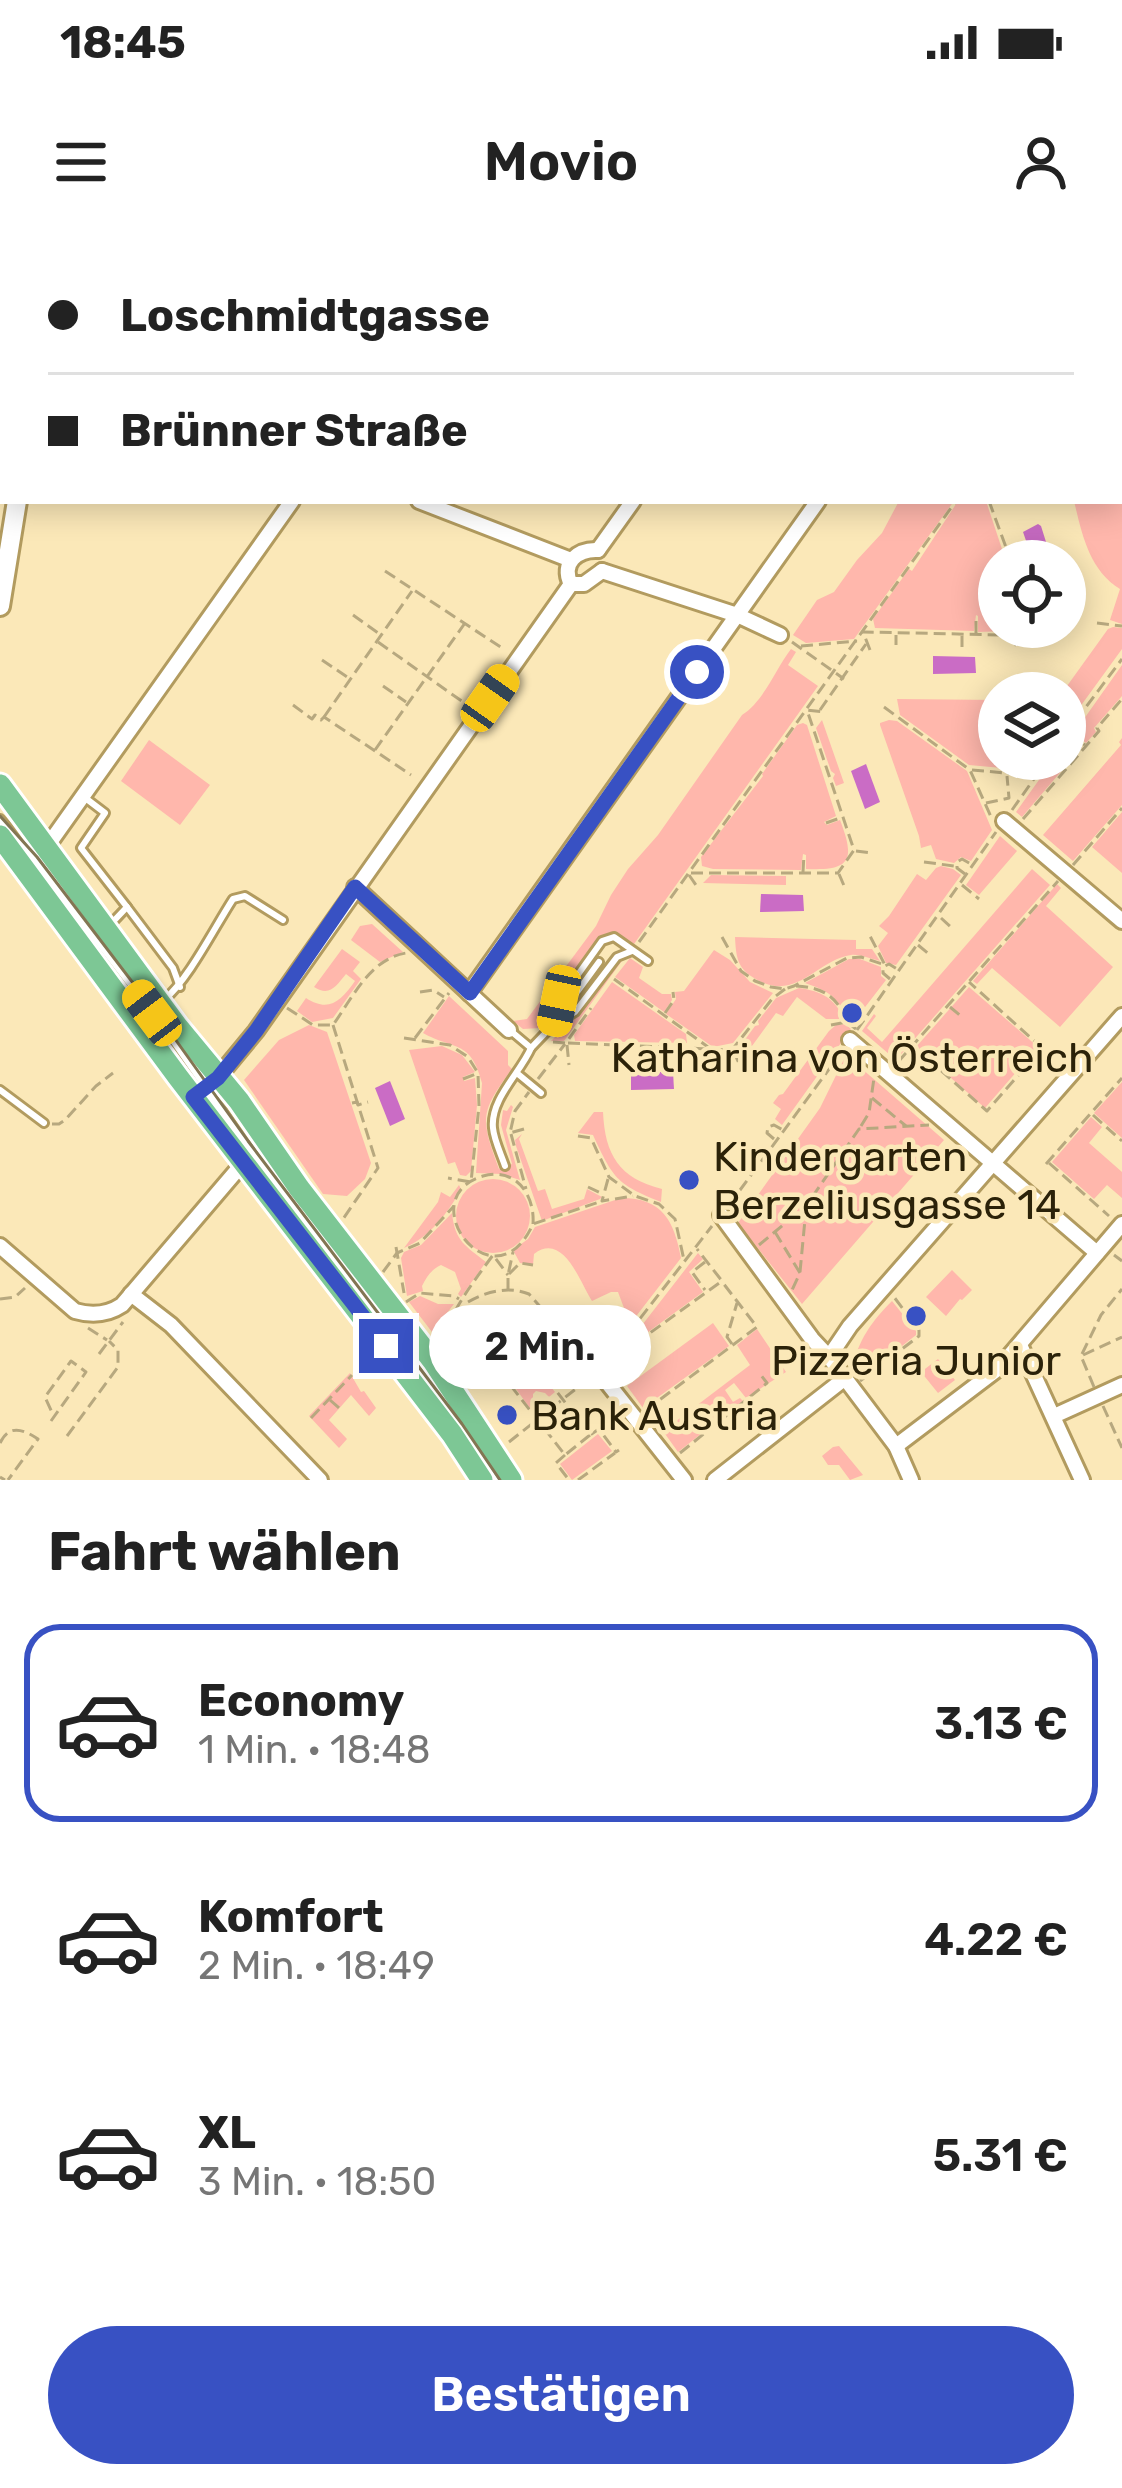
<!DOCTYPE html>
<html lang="de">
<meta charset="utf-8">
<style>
:root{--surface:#fff;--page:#f6f6f6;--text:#222;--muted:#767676;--line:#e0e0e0;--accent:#3851c3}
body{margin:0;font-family:Rubik,sans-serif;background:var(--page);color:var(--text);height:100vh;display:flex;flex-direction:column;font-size:45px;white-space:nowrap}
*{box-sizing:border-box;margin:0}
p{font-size:39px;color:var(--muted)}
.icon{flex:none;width:66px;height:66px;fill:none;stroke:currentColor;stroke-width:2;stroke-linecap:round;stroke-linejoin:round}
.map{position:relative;height:1240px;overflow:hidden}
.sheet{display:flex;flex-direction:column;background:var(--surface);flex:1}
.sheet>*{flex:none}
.top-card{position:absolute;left:0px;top:0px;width:1122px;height:264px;box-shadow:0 6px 30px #0003;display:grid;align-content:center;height:264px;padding:0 48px;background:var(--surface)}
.controls{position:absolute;left:978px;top:300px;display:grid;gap:24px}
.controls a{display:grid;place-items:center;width:108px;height:108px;border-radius:50%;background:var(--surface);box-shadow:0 6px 30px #0003;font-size:60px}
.end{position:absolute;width:54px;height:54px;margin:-27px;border:15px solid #3851c3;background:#fff;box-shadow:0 0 0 6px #fff}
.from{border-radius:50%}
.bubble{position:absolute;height:84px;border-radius:42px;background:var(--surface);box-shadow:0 6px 30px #0003;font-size:39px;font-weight:600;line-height:84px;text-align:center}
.car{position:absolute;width:36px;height:72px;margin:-36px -18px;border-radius:15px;box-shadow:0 0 9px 3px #0007;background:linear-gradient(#f5c518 24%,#345 0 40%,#f5c518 0 76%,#345 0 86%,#f5c518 0)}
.top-card b{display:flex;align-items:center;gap:42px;height:114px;font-size:45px}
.top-card b+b{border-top:3px solid var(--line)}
.top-card i{width:30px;height:30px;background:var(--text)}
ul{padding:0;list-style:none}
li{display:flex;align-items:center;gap:36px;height:198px;margin:0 24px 18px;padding:0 24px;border:6px solid transparent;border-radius:36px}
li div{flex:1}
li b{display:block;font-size:45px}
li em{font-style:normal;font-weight:600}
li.selected{border-color:var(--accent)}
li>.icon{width:108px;height:108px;stroke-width:1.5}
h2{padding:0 48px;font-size:54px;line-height:144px}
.action{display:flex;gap:24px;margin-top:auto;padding:24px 48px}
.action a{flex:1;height:138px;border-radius:72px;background:var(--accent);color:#fff;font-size:48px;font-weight:600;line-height:138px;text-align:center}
.status{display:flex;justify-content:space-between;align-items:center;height:84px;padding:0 60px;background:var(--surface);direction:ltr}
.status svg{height:33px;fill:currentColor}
header{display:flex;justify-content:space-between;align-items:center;height:156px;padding:0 48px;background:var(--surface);font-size:54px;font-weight:600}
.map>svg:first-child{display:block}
.green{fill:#ffb7ac}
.water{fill:#ca6cc5}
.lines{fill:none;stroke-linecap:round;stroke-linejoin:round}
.lane-casing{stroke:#b29b5f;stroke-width:12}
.street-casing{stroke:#b29b5f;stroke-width:20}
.secondary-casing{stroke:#b29b5f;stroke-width:24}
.primary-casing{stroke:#fff;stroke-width:27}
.path{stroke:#b7a87f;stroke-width:3;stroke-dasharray:12 6;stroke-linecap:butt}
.lane{stroke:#fff;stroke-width:6}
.street{stroke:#fff;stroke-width:14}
.secondary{stroke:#fff;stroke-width:18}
.primary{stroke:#7dc795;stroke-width:21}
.tram{stroke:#837653;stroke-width:3}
.route{stroke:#3851c3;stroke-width:15}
.poi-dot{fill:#3851c3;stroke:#fbe8b8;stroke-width:4.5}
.labels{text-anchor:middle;stroke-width:9;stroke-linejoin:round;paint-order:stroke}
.poi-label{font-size:42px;fill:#2b2209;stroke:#fbe8b8}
</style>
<div class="status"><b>18:45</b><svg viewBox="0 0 49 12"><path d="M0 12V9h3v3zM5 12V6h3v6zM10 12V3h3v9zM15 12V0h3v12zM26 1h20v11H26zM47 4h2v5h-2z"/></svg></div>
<header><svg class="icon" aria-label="menu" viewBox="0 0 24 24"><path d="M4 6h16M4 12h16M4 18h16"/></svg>Movio<svg class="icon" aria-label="person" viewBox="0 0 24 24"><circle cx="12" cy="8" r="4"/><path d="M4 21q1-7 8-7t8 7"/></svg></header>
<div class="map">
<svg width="1122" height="1240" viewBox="0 0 1122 1240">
<rect width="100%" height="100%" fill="#fbe8b8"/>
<g class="green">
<path d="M1119 254 1122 255V384L1110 380 1120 349C1089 330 1082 294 1074 261H1119Z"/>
<polygon points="899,261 954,261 854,399 806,403 793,395 817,360 834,352 857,320 882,293"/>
<polygon points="958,261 986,261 1006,321 999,321 999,340 996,342 999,346 999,387 1014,387 1007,391 978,392 978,376 976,375 974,391 875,388 873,379 909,329 912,331"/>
<polygon points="1113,387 1122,388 1122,409 1069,482 1065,481 1065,453 1062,453 1108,389"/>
<path d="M791 409 796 412 788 425 818 446 634 704C621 696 612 691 598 701L552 766 540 788 523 789 513 781 527 779 596 686 611 655 628 629 658 595 742 475C764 461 775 430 791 409Z"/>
<polygon points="1122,425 1122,456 1094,488 1096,492 1086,503 1074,493"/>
<polygon points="897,459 999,460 999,519 1042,519 1033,531 969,525 900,475"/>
<polygon points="822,480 844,543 836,546 833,538 835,534 831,531 816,488"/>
<polygon points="889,480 897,481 967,531 992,590 971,621 961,617 954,623 936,619 931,605 921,608 919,596 880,485 880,483"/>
<path d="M803 483 807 485 836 576 824 582 827 585 840 580C856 621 850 631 806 629V615L803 614 801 630 713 629 702 626 701 617 763 536 762 534 797 485Z"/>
<polygon points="1070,496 1082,507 1022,577 1016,572 1054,519 1065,519 1065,503"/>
<polygon points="1122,498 1122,565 1073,621 1043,595 1121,505 1119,502"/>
<polygon points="149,500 210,545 180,585 121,541"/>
<polygon points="1122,572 1122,633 1092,607"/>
<polygon points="1000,596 1017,611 979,655 966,645"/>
<polygon points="941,626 953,629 961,635 896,725 886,723 878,706 888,693 879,686 889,676 917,634 926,640 936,628"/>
<polygon points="1032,629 1050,645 896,820 862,791 874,774 876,776 867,788 882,802"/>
<polygon points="711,635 786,636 786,645 703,643"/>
<polygon points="1057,644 1061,648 1046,666 1113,727 1060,787 992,728 977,744 973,741"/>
<polygon points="372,684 403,712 380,722 351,700 360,686"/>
<path d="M735 697 856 700V709H872L880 721C871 719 860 714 851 715 816 720 796 764 754 738 737 728 736 716 735 697Z"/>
<path d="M342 709 360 722 353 731 361 739 333 778 312 782 297 771 306 758C329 773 341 761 355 741L346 734C336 746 330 757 314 747Z"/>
<polygon points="714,710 730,720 750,742 773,753 733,803 713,807 666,774 676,759 675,752 684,751"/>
<polygon points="624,718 564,801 551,801 574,778 614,723"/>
<polygon points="630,718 643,727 639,738 662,754 671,754 672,760 664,772 615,737"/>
<path d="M849 719H860L881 727V736L886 740 852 784C836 758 834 753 805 743Z"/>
<polygon points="612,742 686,794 687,803 575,801 574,795"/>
<polygon points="969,747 1038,807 985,868 916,807"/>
<path d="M799 748C821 751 835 758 844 779H826L797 757 783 776 776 773 752 806 744 801 755 786 759 785 758 781 776 758Z"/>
<path d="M449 756 508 811V825L512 829C480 872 480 878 499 929L512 924 501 885 503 870 507 871 511 865 513 867 506 890 520 940 501 934 476 933 482 843C471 799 453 810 423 793Z"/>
<polygon points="845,784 851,789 782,885 775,879 781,869 773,863 779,855 783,854 829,791 836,785"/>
<polygon points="309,785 327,792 371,923 365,939 347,956 323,954 244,840 279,800"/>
<polygon points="442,806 462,815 475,832 463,837 464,841 475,838 477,865 471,931 466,936 460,935 455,922 448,924 409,810"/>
<polygon points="846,815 944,900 802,1064 738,983 820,868"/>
<polygon points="1122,842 1122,898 1094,873"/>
<path d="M594 872H603C605 915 619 938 662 949L661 962C616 944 613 938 593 895L578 893Z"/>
<polygon points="1091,877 1102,887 1089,903 1122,932 1122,958 1107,945 1094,959 1052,922"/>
<polygon points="522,894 519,899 538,951 545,949 552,969 584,959 587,949 602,957 600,959 542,981 516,906 515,900"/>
<circle cx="493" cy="976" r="37"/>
<path d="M459 945 461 949C448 973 430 997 404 1008L438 962 441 952 450 957Z"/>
<path d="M621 958C663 958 674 981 681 1018L617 1101 599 1116 598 1102 618 1084 624 1068 618 1052H611L592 1061C579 1040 563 992 534 1014L533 1025 520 1023 513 1010 528 999 535 987Z"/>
<path d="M452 973C455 1002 466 1006 486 1022L461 1057 458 1054 461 1049 455 1032 441 1025C431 1030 427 1036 422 1046L423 1051 407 1056 401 1018 404 1012 421 1005Z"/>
<polygon points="698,1013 703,1019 689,1032 703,1052 622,1111"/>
<polygon points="952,1030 972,1050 962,1060 960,1059 946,1076 926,1057"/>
<polygon points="420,1056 438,1064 454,1064 432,1092 409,1062"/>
<path d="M892 1061 916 1091V1095L860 1139 852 1129C858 1100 872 1081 892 1061Z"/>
<polygon points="713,1083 729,1106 643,1168 627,1146"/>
<polygon points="757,1089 786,1132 746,1158 734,1143 725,1150 733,1162 740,1158 743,1161 678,1212 663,1191 750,1125 737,1105"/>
<polygon points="511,1097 519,1108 511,1115 522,1131 533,1124 555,1152 549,1157 545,1153 536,1151 533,1154 533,1160 538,1166 532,1171 489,1112 502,1110"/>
<polygon points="938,1119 955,1140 938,1153 921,1132"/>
<polygon points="350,1133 361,1152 364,1151 376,1168 369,1176 351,1155 329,1180 347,1199 339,1208 309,1176"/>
<polygon points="598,1194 612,1211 572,1240 560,1224"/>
<polygon points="839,1206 863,1235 850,1240 839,1225 828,1225 822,1216 833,1207"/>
</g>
<g class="water">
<polygon points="1038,284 1041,286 1052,321 1033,321 1023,292"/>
<polygon points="933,416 975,417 976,433 933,434"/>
<polygon points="866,524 880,562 865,569 851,531"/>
<polygon points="761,654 803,655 804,671 760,672"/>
<polygon points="631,832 673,832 674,849 631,850"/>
<polygon points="390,841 405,879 390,886 375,848"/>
</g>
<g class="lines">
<g class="lane-casing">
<g id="lane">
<polyline points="84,557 105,573 81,608 127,667 108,687"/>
<polyline points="0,579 31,614 169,795 230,882 450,1173 496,1240"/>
<polyline points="127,667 173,728 180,747"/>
<path d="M163 761C189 739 213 690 233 659L245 656 283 680"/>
<polyline points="557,783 575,772 617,717 632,711"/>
<polyline points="553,785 559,761 602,701 614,697 648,721"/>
<polyline points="512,792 531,808 553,785 599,722"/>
<polyline points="518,834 541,853"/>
<polyline points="0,850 44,883"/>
<path d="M505 926C501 914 494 900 493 888 490 859 521 832 531 808"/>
</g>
</g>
<g class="street-casing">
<g id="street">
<polyline points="68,3 69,0"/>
<polyline points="140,3 142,0"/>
<polyline points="296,3 298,0"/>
<polyline points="476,3 478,0"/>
<polyline points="815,3 817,0"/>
<polyline points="1001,3 1003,0"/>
<polyline points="419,261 571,320"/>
<polyline points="598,310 633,261"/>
<polyline points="602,331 737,375 780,395"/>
<path d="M571 344C560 323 578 309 598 310"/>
<polyline points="571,344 584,344 602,331"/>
<polyline points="1004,581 1122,681"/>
<polyline points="46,608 292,261"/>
<polyline points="355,647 509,790"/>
<polyline points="469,753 818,261"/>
<polyline points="850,800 1097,1013"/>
<polyline points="192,857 218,837 256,791 571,344"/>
<polyline points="721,975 812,1099 829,1117 896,1206 911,1240"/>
<path d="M0 1006 75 1071C92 1076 107 1075 122 1065L244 922"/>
<polyline points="131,1054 171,1085 320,1240"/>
<polyline points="1020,1105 1082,1240"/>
<polyline points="829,1117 850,1086 1122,776"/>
<polyline points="598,1131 684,1240"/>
<polyline points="1054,1176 1122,1145"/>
<polyline points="896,1206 999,1128 1122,984"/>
<polyline points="715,1240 844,1139"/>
</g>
</g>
<g class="secondary-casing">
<g id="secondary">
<polyline points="0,33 3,36"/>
<polyline points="0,366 17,261"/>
</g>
</g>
<g class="primary-casing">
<g id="primary">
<polyline points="0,545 177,786 239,861 299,948 433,1121 511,1240"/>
<polyline points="0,596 178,837 452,1194 482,1240"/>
</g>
</g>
<g class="path">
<polyline points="1087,0 1088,3"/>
<polyline points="1101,3 1102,0"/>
<polyline points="1119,177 1122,179"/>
<polyline points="1119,252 1122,253"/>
<polyline points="989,261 1011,321"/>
<polyline points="385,331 502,408"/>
<polyline points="353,375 381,395"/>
<polyline points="1097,383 1122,386"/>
<polyline points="976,393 976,375"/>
<polyline points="896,395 896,405"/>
<polyline points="1011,395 1018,409"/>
<polyline points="378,402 463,462"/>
<polyline points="792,402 844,439"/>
<polyline points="801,406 857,401"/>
<polyline points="962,407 962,396"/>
<polyline points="870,410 863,392 1005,395 1017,387"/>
<polyline points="322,420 350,439"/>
<polyline points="383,446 406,462"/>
<polyline points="293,465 312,479 315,475 321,480 324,477 411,535"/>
<polyline points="884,467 970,530 992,579"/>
<polyline points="820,470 866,404"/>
<polyline points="324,477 412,351"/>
<polyline points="1070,492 1085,505"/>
<polyline points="1065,495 1122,419"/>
<polyline points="375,510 465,383"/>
<polyline points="972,530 1028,535 1033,538"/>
<polyline points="986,563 1009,558 1007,536"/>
<polyline points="1012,570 1048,519"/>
<polyline points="1023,579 1099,491 1097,488 1122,459"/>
<polyline points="826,583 843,577"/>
<polyline points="856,611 871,613"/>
<polyline points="924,622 954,626"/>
<polyline points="1073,625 1122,568"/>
<polyline points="803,632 804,614"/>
<polyline points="691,633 838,633 854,610 807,470 824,472"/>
<polyline points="839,634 845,648"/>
<polyline points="965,634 957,628 957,622 962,619 971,624"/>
<polyline points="689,635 698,648"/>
<polyline points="962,645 979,659"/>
<polyline points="941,678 953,689"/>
<polyline points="722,697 741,731 755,741 771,747 785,749 794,746 847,718 861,717 885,725 870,696"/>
<polyline points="639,702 956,261"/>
<polyline points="918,705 930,715"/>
<polyline points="614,739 708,807"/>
<polyline points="890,739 883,733 883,727 889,724 897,729"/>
<path d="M796 746C823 747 838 757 847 782"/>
<polyline points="420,752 433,750 444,757"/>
<polyline points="950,767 962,777"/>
<path d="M287 768 313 785H333C353 757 370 719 406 713"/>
<polyline points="665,773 674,760 673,752"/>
<polyline points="333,785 378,928 343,979"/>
<polyline points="831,785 847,782 856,789"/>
<polyline points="857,790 996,592"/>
<polyline points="404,798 450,805 468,817 478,833 479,866 471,942 448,938"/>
<polyline points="415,798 449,753"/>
<polyline points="553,802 566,803 591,768"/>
<polyline points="568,803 732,810 772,759 785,749"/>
<polyline points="567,805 569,825"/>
<polyline points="914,807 987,871 1042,808 969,742"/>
<polyline points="733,811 740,825"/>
<polyline points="898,822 1058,641"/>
<polyline points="463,839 478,833"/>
<polyline points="538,839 565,804"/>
<polyline points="872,858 906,886"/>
<polyline points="352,863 357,862 358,865 368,862"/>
<polyline points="1093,875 1122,901"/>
<polyline points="52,884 59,884 65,880 96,846 113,833"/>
<polyline points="861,886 869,873 874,838"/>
<polyline points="524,889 510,893 515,871 529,852"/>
<polyline points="511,894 526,949"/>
<polyline points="578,896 591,898 609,937 635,956 659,964 675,979 684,1020"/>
<polyline points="774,899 767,893 768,887 774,885 783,890"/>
<polyline points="1049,923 1109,976"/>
<polyline points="1046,924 1122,838"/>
<polyline points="608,939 602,961 633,956"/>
<polyline points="588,947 603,954"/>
<polyline points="729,965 841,813"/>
<path d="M533 984C535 955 516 927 483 936 409 958 494 1070 533 984L602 961"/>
<polyline points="775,992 800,1033 792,1050"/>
<polyline points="759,1005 806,966 859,889 929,885"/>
<polyline points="396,1007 404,1053"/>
<polyline points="1114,1015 1122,1021"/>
<polyline points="705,1022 692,1032 705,1050"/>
<polyline points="383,1032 397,1013 420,1003 454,966"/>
<polyline points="800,1032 806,969"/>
<polyline points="509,1034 520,1023 533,1025"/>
<polyline points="508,1050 508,1035 513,1012"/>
<polyline points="0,1059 15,1057 25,1048"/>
<polyline points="406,1062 420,1053 454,1056 459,1059"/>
<path d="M468 1062C487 1051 509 1046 529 1054L590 1124"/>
<polyline points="618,1084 634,1084"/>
<polyline points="88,1088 107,1100"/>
<path d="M442 1104C451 1070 472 1044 493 1015L508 1035"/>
<polyline points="732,1104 727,1097 737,1063"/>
<polyline points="99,1114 123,1082"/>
<polyline points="1082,1114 1101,1075 1122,1049"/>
<polyline points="607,1121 712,986"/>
<polyline points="607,1124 722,1041 697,1009"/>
<polyline points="860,1141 919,1096 919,1090 894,1057"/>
<polyline points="1094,1147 1081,1116 1122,1097"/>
<polyline points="330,1160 339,1168"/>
<polyline points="1103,1166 1122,1208"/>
<polyline points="646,1170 757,1087 723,1043"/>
<polyline points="311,1178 352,1135"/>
<polyline points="51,1181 86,1132 71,1121 45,1157 54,1177"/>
<path d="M590 1195 565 1215 486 1114 482 1102C486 1090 495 1084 508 1088L590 1195 599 1189 616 1212 619 1210"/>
<polyline points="67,1196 118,1127 118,1110 109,1101"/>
<polyline points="509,1202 587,1140"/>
<path d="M0 1203C9 1184 23 1189 38 1199L8 1240"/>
<polyline points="680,1213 767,1143 760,1134"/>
<polyline points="565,1215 556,1223 569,1240"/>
<polyline points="0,1237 5,1240"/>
<polyline points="578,1240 615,1213"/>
</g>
<use href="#lane" class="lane"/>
<use href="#street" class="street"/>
<use href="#secondary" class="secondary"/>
<use href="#primary" class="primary"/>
<polyline class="tram" points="0,576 37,617 165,785 248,901 462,1184 500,1240"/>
</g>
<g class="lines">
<polyline class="route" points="386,1106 193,857 218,838 256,791 355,647 470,753 697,432"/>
</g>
<g class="poi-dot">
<circle cx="852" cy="773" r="12"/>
<circle cx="689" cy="940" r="12"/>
<circle cx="916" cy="1076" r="12"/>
<circle cx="507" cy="1175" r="12"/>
</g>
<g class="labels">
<g class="poi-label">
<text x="852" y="832">Katharina von Österreich</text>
<text x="713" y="931" text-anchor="start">Kindergarten<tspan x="713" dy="48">Berzeliusgasse 14</tspan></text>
<text x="916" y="1135">Pizzeria Junior</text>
<text x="531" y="1190" text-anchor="start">Bank Austria</text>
</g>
</g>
</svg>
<div class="controls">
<a><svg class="icon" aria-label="locate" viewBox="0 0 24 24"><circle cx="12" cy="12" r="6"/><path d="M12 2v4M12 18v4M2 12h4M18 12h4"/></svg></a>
<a><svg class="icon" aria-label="layers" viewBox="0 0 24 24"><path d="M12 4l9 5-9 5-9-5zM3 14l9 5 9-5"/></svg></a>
</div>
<i class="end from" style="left:697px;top:432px"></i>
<i class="end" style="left:386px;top:1106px"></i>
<div class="bubble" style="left:429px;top:1065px;width:222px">2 Min.</div>
<i class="car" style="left:490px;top:458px;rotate:35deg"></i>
<i class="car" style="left:559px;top:761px;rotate:192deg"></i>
<i class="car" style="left:152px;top:773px;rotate:323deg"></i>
<div class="top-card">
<b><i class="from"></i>Loschmidtgasse</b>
<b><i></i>Brünner Straße</b>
</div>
</div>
<section class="sheet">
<h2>Fahrt wählen</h2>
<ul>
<li class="selected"><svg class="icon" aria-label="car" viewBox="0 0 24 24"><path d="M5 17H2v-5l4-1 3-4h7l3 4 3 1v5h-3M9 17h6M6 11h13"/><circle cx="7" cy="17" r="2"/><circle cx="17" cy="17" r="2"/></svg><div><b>Economy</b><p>1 Min. · 18:48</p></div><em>3.13 €</em></li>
<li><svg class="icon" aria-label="car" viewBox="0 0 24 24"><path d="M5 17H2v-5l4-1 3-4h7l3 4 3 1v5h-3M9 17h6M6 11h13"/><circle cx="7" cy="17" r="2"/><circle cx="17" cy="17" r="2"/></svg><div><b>Komfort</b><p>2 Min. · 18:49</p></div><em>4.22 €</em></li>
<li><svg class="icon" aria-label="car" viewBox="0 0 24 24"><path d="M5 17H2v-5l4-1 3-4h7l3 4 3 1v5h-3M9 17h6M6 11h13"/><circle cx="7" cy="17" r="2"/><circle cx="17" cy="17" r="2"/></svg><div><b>XL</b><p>3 Min. · 18:50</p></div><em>5.31 €</em></li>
</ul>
<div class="action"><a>Bestätigen</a></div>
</section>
